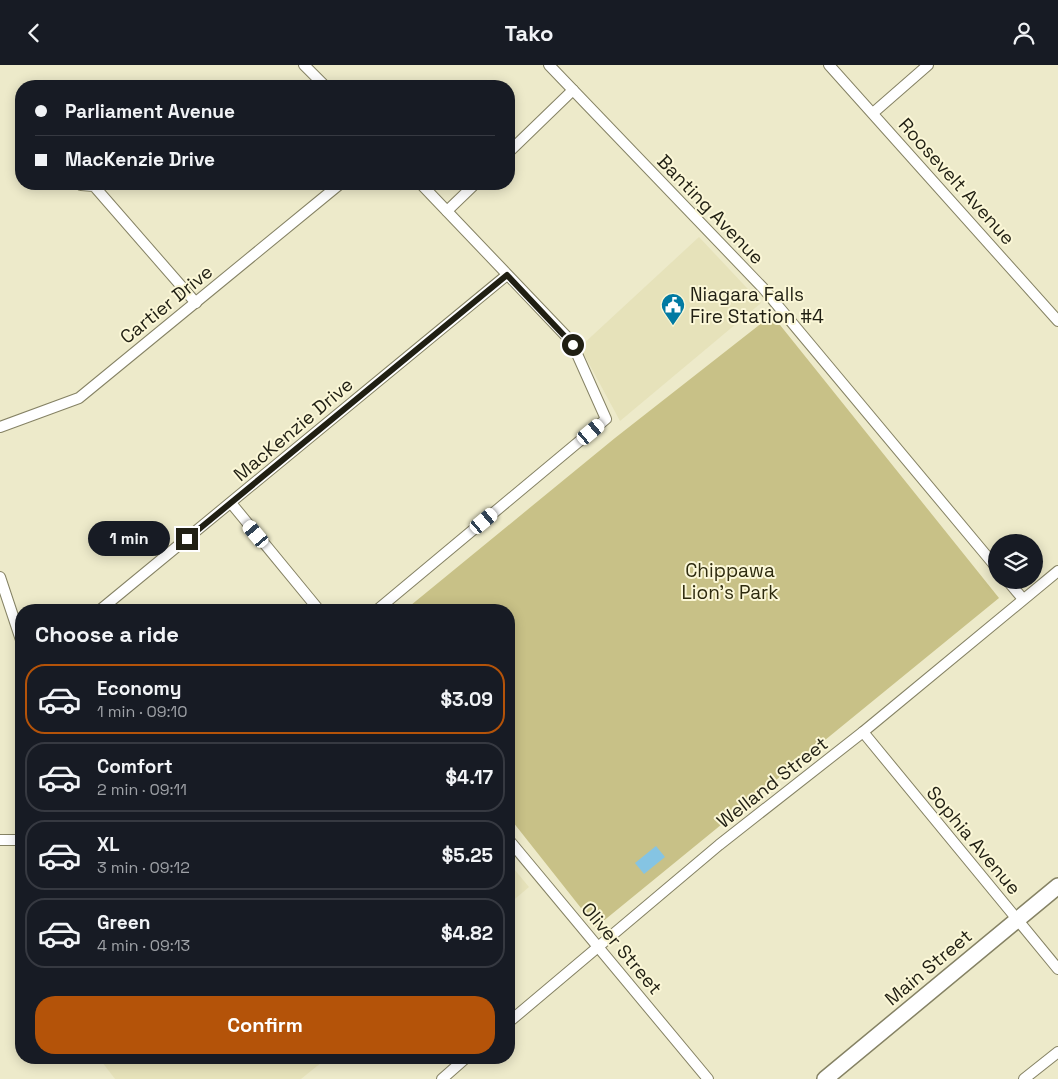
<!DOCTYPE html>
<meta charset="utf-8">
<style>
:root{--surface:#171b24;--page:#242831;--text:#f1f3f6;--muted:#9ea1a6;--line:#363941;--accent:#b45309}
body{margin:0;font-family:"Space Grotesk",sans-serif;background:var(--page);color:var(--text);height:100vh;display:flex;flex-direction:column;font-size:19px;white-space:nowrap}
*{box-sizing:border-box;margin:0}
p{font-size:16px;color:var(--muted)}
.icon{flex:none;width:28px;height:28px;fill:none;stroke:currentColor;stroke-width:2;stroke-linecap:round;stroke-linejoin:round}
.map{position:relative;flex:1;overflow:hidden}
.panel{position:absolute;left:15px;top:539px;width:500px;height:460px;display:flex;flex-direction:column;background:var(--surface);border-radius:20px;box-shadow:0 2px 12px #0003}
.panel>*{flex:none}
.banner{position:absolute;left:15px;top:15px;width:500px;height:110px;border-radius:20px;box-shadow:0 2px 12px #0003;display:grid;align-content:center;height:110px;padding:0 20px;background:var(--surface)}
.buttons{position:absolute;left:988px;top:469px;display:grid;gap:10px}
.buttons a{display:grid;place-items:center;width:55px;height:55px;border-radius:50%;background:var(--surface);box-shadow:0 2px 12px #0003;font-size:25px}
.end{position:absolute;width:22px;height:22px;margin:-11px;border:6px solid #201f13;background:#fff;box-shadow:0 0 0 2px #fff}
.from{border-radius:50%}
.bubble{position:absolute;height:35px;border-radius:18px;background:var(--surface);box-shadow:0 2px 12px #0003;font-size:16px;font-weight:600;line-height:35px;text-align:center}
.car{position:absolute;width:15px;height:30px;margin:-15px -8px;border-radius:6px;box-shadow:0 0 4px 1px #0007;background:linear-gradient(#fff 24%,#345 0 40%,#fff 0 76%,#345 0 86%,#fff 0)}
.banner b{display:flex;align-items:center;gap:18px;height:48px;font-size:19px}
.banner b+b{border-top:1px solid var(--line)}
.banner i{width:12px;height:12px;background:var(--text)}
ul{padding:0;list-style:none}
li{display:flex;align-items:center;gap:15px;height:70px;margin:0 10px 8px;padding:0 10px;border:2px solid var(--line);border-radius:20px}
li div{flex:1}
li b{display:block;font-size:19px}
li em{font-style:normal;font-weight:600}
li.current{border-color:var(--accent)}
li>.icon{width:45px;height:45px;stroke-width:1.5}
h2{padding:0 20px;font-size:22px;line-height:60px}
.action{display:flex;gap:10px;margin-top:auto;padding:10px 20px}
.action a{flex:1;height:58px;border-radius:20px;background:var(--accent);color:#fff;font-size:20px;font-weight:600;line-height:58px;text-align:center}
header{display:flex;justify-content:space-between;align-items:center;height:65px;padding:0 20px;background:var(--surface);font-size:22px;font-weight:600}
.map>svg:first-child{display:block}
.built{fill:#e6e2ba}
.green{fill:#c8c187}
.water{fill:#85c4e3}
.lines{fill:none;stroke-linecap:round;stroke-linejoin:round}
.street-casing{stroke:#858264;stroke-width:12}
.secondary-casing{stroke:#858264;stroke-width:18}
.street{stroke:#fff;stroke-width:10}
.secondary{stroke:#fff;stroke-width:15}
.route{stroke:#201f13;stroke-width:6}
.labels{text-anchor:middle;stroke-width:4;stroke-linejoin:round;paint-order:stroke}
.street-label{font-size:19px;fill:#201f13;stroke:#fbf7d7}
.poi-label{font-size:19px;fill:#201f13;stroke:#fbf7d7;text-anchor:start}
.park-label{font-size:19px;fill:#2e2b0f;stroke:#fbf7d7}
</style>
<header><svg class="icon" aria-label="back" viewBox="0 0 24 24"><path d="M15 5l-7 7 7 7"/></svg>Tako<svg class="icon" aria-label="person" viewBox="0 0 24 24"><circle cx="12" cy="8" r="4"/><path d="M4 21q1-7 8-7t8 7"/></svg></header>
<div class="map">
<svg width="1058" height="1014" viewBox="0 0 1058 1014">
<rect width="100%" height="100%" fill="#edeaca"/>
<g class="built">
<polygon points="699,172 761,238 620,356 580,282"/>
<polygon points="509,798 529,822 509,839"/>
<polygon points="99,993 327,993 301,1014 115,1014"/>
</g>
<polygon class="green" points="772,250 999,533 596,862 509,752 509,545 405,545 615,373"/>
<polygon class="water" points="656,781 665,792 644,809 635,798"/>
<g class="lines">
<g class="street-casing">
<g id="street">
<polyline points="304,0 325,21"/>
<polyline points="549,0 763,223 996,502"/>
<polyline points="829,0 1058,256"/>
<polyline points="873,48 928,0"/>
<polyline points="509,87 573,25"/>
<polyline points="81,120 94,121 196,238"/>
<polyline points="447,146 475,119"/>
<polyline points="0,362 79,333 340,119"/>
<polyline points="231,438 319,545"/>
<polyline points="0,512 21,575"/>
<polyline points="1007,515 1023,534"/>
<polyline points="100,545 507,210"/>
<polyline points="377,545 606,354 573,280 567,272 421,119"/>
<polyline points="863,667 1058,904"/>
<polyline points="0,775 21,775"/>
<polyline points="509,775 708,1014"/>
<polyline points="509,957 719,780 863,667 1058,506"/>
<polyline points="442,1014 467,992"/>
<polyline points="1024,1014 1058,987"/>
</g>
</g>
<g class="secondary-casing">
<polyline id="secondary" points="825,1014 1058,821"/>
</g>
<use href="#street" class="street"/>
<use href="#secondary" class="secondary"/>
</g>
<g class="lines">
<polyline class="route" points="187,474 507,210 573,280"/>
</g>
<defs>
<g id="civic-pin" transform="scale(1.25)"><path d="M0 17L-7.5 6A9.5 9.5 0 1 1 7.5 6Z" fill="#017aa2" stroke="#fbf7d7"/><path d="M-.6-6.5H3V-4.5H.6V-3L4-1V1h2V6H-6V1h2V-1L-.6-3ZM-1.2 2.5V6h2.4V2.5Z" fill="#fff"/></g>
</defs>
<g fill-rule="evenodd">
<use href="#civic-pin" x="673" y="240"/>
</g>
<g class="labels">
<g class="street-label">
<text transform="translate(957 116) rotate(48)" y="7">Roosevelt Avenue</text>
<text transform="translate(711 144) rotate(46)" y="7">Banting Avenue</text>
<text transform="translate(166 239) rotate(-39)" y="7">Cartier Drive</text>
<text transform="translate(293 364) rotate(-40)" y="7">MacKenzie Drive</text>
<text transform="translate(772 717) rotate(-38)" y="7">Welland Street</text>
<text transform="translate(974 775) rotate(50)" y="7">Sophia Avenue</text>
<text transform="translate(622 883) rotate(50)" y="7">Oliver Street</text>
<text transform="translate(928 902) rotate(-40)" y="7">Main Street</text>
</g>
<g class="poi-label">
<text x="690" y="236">Niagara Falls<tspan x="690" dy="22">Fire Station #4</tspan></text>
</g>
<g class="park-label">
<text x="730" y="512">Chippawa<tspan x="730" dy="22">Lion's Park</tspan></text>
</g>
</g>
</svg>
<div class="buttons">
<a><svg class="icon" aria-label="layers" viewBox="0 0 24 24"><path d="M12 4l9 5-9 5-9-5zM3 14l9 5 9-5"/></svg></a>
</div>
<i class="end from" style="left:573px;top:280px"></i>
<i class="end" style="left:187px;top:474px"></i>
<div class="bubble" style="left:88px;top:456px;width:82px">1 min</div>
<i class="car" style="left:591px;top:367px;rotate:50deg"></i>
<i class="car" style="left:484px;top:456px;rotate:50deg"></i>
<i class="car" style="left:256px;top:469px;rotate:320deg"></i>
<div class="banner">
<b><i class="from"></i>Parliament Avenue</b>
<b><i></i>MacKenzie Drive</b>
</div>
<section class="panel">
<h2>Choose a ride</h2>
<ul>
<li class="current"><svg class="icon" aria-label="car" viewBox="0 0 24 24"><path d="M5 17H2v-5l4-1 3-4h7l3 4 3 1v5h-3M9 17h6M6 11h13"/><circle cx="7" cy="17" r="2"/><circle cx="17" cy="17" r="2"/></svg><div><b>Economy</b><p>1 min · 09:10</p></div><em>$3.09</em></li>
<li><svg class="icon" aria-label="car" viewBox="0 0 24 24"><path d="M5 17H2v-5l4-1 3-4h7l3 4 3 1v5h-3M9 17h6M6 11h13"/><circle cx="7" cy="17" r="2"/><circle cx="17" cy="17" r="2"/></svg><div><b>Comfort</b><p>2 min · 09:11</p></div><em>$4.17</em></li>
<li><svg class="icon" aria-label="car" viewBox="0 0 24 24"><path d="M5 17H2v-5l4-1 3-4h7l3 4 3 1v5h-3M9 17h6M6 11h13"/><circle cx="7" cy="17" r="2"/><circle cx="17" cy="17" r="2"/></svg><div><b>XL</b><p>3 min · 09:12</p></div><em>$5.25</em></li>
<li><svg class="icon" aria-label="car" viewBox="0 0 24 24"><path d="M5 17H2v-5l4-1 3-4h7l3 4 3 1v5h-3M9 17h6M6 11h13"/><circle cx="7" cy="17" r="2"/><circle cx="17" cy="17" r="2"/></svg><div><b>Green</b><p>4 min · 09:13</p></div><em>$4.82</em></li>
</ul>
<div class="action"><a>Confirm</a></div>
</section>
</div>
